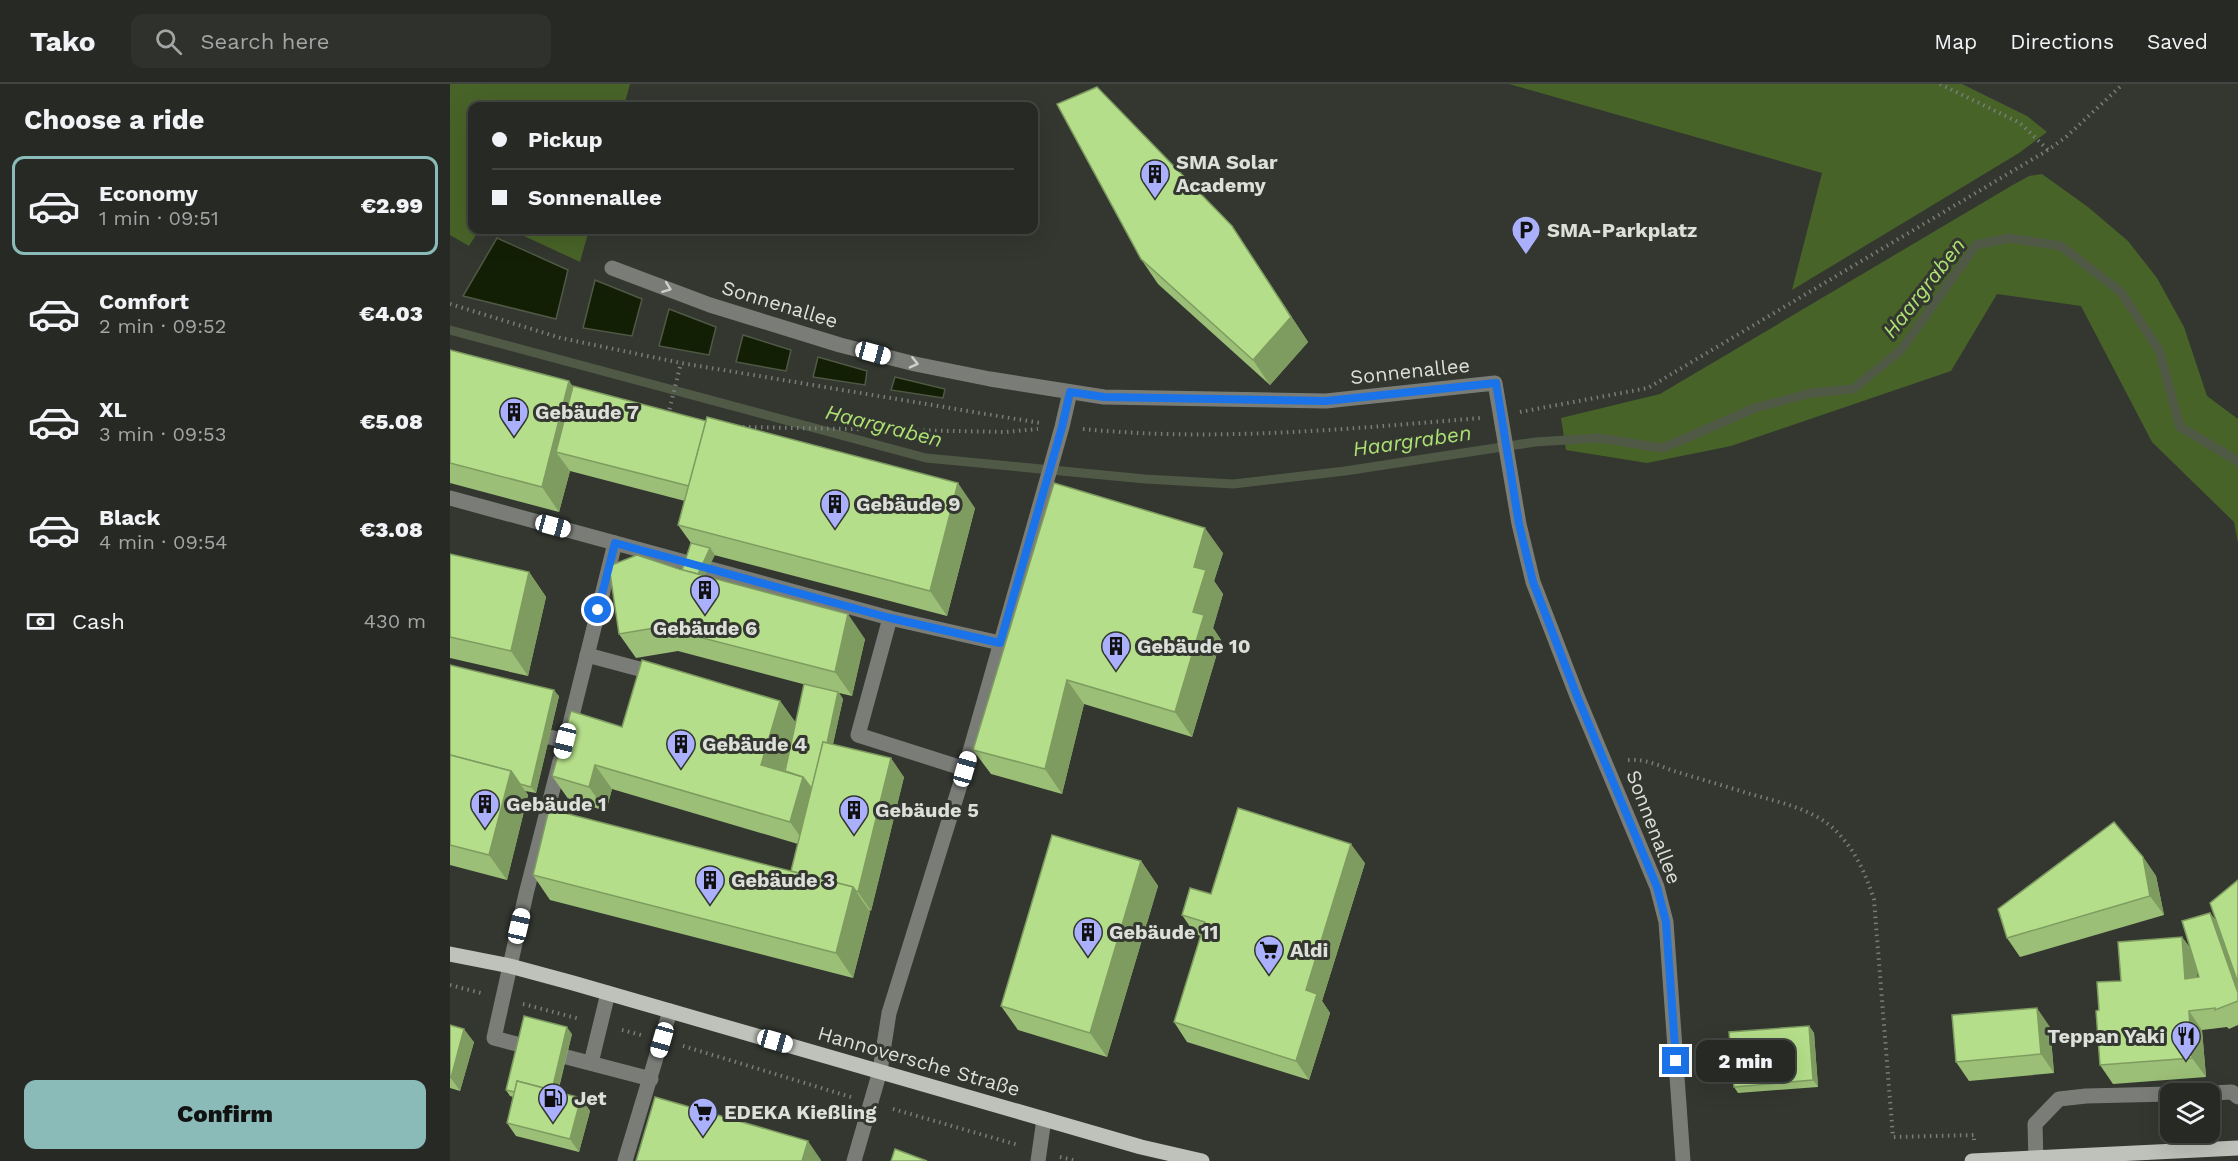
<!DOCTYPE html>
<meta charset="utf-8">
<style>
:root{--surface:#262924;--page:#2e312c;--text:#f1f3f6;--muted:#a4a6a6;--line:#424541;--accent:#8bbbb9}
body{margin:0;font-family:"Work Sans",sans-serif;background:var(--page);color:var(--text);height:100vh;display:flex;flex-direction:column;font-size:22px;white-space:nowrap}
*{box-sizing:border-box;margin:0}
p{font-size:20px;color:var(--muted)}
.icon{flex:none;width:33px;height:33px;fill:none;stroke:currentColor;stroke-width:2;stroke-linecap:round;stroke-linejoin:round}
.map{position:relative;flex:1;overflow:hidden}
.drawer{display:flex;flex-direction:column;background:var(--surface);width:450px}
.drawer>*{flex:none}
.top-card{position:absolute;left:18px;top:18px;width:570px;height:132px;border-radius:12px;box-shadow:0 6px 24px #0002,0 0 0 2px var(--line);display:grid;align-content:center;height:132px;padding:0 24px;background:var(--surface)}
.controls{position:absolute;left:1710px;top:999px;display:grid;gap:12px}
.controls a{display:grid;place-items:center;width:60px;height:60px;border-radius:12px;background:var(--surface);box-shadow:0 6px 24px #0002,0 0 0 2px var(--line);font-size:30px}
.end{position:absolute;width:27px;height:27px;margin:-14px;border:8px solid #1a73e8;background:#fff;box-shadow:0 0 0 3px #fff}
.from{border-radius:50%}
.bubble{position:absolute;height:42px;border-radius:12px;background:var(--surface);box-shadow:0 6px 24px #0002,0 0 0 2px var(--line);font-size:20px;font-weight:800;line-height:42px;text-align:center}
.car{position:absolute;width:18px;height:36px;margin:-18px -9px;border-radius:8px;box-shadow:0 0 4px 2px #0007;background:linear-gradient(#fff 24%,#345 0 40%,#fff 0 76%,#345 0 86%,#fff 0)}
.top-card b{display:flex;align-items:center;gap:21px;height:57px;font-size:22px}
.top-card b+b{border-top:2px solid var(--line)}
.top-card i{width:15px;height:15px;background:var(--text)}
ul{padding:0;list-style:none}
li{display:flex;align-items:center;gap:18px;height:99px;margin:0 12px 9px;padding:0 12px;border:3px solid transparent;border-radius:12px}
li div{flex:1}
li b{display:block;font-size:22px}
li em{font-style:normal;font-weight:800}
li.on{border-color:var(--accent)}
li>.icon{width:54px;height:54px;stroke-width:1.5}
h2{padding:0 24px;font-size:27px;line-height:72px}
.pay{display:flex;align-items:center;gap:15px;height:66px;padding:0 24px;font-size:22px}
.pay p{margin-inline-start:auto}
.action{display:flex;gap:12px;margin-top:auto;padding:12px 24px}
.action a{flex:1;height:69px;border-radius:12px;background:var(--accent);color:#111;font-size:24px;font-weight:800;line-height:69px;text-align:center}
header{display:flex;align-items:center;gap:36px;box-sizing:border-box;height:84px;padding:0 30px;background:var(--surface);border-bottom:2px solid var(--line)}
header strong{font-size:28px}
nav{display:flex;gap:33px;margin-inline-start:auto;font-size:21px}
.search{width:420px;height:54px;background:var(--page);display:flex;align-items:center;gap:15px;box-sizing:border-box;padding:0 21px;border-radius:12px;color:var(--muted);font-size:22px}
main{display:flex;flex:1;min-height:0}
.map>svg:first-child{display:block}
.green{fill:#486328}
.water{fill:#131f05;stroke:#4f5945;stroke-width:1.5}
.lines{fill:none;stroke-linecap:round;stroke-linejoin:round}
.stream{stroke:#4f5945;stroke-width:9}
.path{stroke:#797d77;stroke-width:4;stroke-dasharray:1.5 4.5;stroke-linecap:butt}
.minor{stroke:#7a7c78;stroke-width:15}
.major{stroke:#bec2ba;stroke-width:15}
.wall{fill:#9bbf76;fill-rule:evenodd}
.shaded-wall{fill:#7e9b60}
.building{fill:#b4de89;stroke:#7e9b60;stroke-width:1.5}
.oneway{stroke:#cdd0cb}
.route{stroke:#1a73e8;stroke-width:8}
.labels{text-anchor:middle;stroke-width:6;stroke-linejoin:round;paint-order:stroke}
.poi-label{font-size:20px;font-weight:bold;fill:#dcdfda;stroke:#333730;text-anchor:start}
.street-label{font-size:20px;fill:#dcdfda;stroke:#333730}
.water-label{font-size:21px;font-style:italic;fill:#ade173;stroke:#333730}
</style>
<header>
<strong>Tako</strong>
<div class="search"><svg class="icon" aria-label="search" viewBox="0 0 24 24"><circle cx="10" cy="10" r="6"/><path d="M15 15l6 6"/></svg>Search here</div>
<nav><a>Map</a><a>Directions</a><a>Saved</a></nav>
</header>
<main>
<section class="drawer">
<h2>Choose a ride</h2>
<ul>
<li class="on"><svg class="icon" aria-label="car" viewBox="0 0 24 24"><path d="M5 17H2v-5l4-1 3-4h7l3 4 3 1v5h-3M9 17h6M6 11h13"/><circle cx="7" cy="17" r="2"/><circle cx="17" cy="17" r="2"/></svg><div><b>Economy</b><p>1 min · 09:51</p></div><em>€2.99</em></li>
<li><svg class="icon" aria-label="car" viewBox="0 0 24 24"><path d="M5 17H2v-5l4-1 3-4h7l3 4 3 1v5h-3M9 17h6M6 11h13"/><circle cx="7" cy="17" r="2"/><circle cx="17" cy="17" r="2"/></svg><div><b>Comfort</b><p>2 min · 09:52</p></div><em>€4.03</em></li>
<li><svg class="icon" aria-label="car" viewBox="0 0 24 24"><path d="M5 17H2v-5l4-1 3-4h7l3 4 3 1v5h-3M9 17h6M6 11h13"/><circle cx="7" cy="17" r="2"/><circle cx="17" cy="17" r="2"/></svg><div><b>XL</b><p>3 min · 09:53</p></div><em>€5.08</em></li>
<li><svg class="icon" aria-label="car" viewBox="0 0 24 24"><path d="M5 17H2v-5l4-1 3-4h7l3 4 3 1v5h-3M9 17h6M6 11h13"/><circle cx="7" cy="17" r="2"/><circle cx="17" cy="17" r="2"/></svg><div><b>Black</b><p>4 min · 09:54</p></div><em>€3.08</em></li>
</ul>
<div class="pay"><svg class="icon" aria-label="cash" viewBox="0 0 24 24"><path d="M3 7h18v10H3z"/><circle cx="12" cy="12" r="2"/></svg>Cash<p>430 m</p></div>
<div class="action"><a>Confirm</a></div>
</section>
<div class="map">
<svg width="1788" height="1077" viewBox="0 0 1788 1077">
<rect width="100%" height="100%" fill="#333730"/>
<g class="green">
<polygon points="0,0 180,0 174,22 22,22 22,146 29,146 19,162 0,151"/>
<polygon points="1059,0 1512,0 1577,32 1597,48 1569,69 1342,206 1372,89"/>
<polygon points="1592,90 1638,123 1678,157 1707,194 1734,243 1757,312 1788,335 1788,459 1784,438 1702,358 1631,222 1547,210 1501,287 1281,362 1197,379 1116,366 1111,334 1210,310 1561,102 1579,92"/>
<polygon points="61,146 139,146 130,178"/>
</g>
<g class="water">
<polygon points="47,154 118,186 106,235 13,212"/>
<polygon points="145,196 192,215 182,252 133,244"/>
<polygon points="219,225 266,243 259,271 209,262"/>
<polygon points="293,251 341,266 336,287 286,278"/>
<polygon points="368,273 417,287 415,301 363,293"/>
<polygon points="445,293 495,305 493,314 441,306"/>
</g>
<g class="lines">
<polyline class="stream" points="0,246 476,374 695,395 783,400 895,387 1085,358 1148,354 1213,364 1305,324 1361,309 1403,305 1451,266 1526,161 1559,154 1611,162 1671,208 1709,266 1730,343 1788,377"/>
<g class="path">
<polyline points="1490,0 1570,39 1598,66"/>
<polyline points="0,220 111,254 231,279 590,339"/>
<polyline points="1070,328 1198,304 1598,66 1616,53 1673,0"/>
<polyline points="218,331 231,279"/>
<polyline points="293,343 555,348 588,345"/>
<path d="M633 345C765 358 899 345 1030 334"/>
<path d="M1178 676C1194 675 1206 680 1221 686 1246 694 1272 701 1297 709 1327 718 1363 724 1386 747 1405 766 1416 790 1424 816L1443 1053 1524 1051V1056"/>
<polyline points="0,901 31,909"/>
<polyline points="73,920 130,935"/>
<polyline points="172,946 191,951"/>
<polyline points="233,962 401,1013"/>
<polyline points="443,1025 568,1061"/>
<polyline points="610,1073 627,1077"/>
</g>
<g class="minor">
<polyline points="162,184 260,221 390,261 465,280 540,295 654,313 876,317 1045,299 1069,440 1083,498 1127,612 1207,803 1216,838 1233,1077"/>
<polyline points="0,414 440,534 550,559"/>
<polyline points="440,534 408,651 515,685"/>
<polyline points="137,571 208,590"/>
<polyline points="80,648 115,657"/>
<polyline points="118,648 165,459"/>
<polyline points="110,677 76,810 44,954 201,995"/>
<polyline points="141,979 158,909"/>
<polyline points="1743,1010 1782,1008 1788,1013"/>
<polyline points="175,1077 220,927"/>
<polyline points="404,1077 430,987 439,929 515,685 612,343 620,308"/>
<polyline points="588,1077 594,1035"/>
<polyline points="1586,1077 1585,1040 1609,1015 1636,1012 1720,1010"/>
</g>
<g class="major">
<polyline points="0,870 60,882 123,899 691,1063 752,1077"/>
<polyline points="1522,1077 1788,1064"/>
</g>
</g>
<g class="wall">
<polygon points="782,142 858,258 820,301 708,200 691,175"/>
<polygon points="0,266 525,424 497,532 264,471 254,492 415,555 402,612 389,609 393,615 383,660 454,693 421,827 419,826 420,828 403,894 100,816 83,791 341,787 348,760 162,705 156,727 119,716 102,692 172,643 330,617 346,639 368,604 228,567 186,574 169,550 232,486 241,459 228,441 235,417 120,387 109,428 0,399"/>
<polygon points="773,469 764,497 773,510 763,544 771,556 742,653 634,620 612,710 541,690 523,666"/>
<polygon points="0,470 79,488 96,513 78,592 0,574"/>
<polygon points="0,581 109,612 86,709 75,707 78,711 57,796 0,781"/>
<polygon points="1693,773 1706,792 1714,831 1570,873 1557,854"/>
<polygon points="691,777 708,802 657,973 568,946 551,922"/>
<polygon points="915,779 872,917 880,929 859,996 737,958 724,938 751,852 745,850 732,831 761,810"/>
<path d="M1788 796V941L1779 945 1777 943 1752 946 1756 993 1663 1000 1650 981 1649 926 1671 897 1732 853 1741 865 1760 829 1767 838ZM1746 884 1749 893 1747 894Z"/>
<polygon points="0,941 24,958 10,1007 0,1004"/>
<polygon points="1359,942 1364,949 1368,1003 1288,1009 1284,1003"/>
<polygon points="1600,943 1604,989 1519,997 1506,978"/>
<polygon points="122,950 108,1008 131,1014 140,1027 129,1068 66,1052 57,1039 63,1013 60,1012 56,1006"/>
</g>
<g class="shaded-wall">
<polygon points="782,142 858,258 820,301 803,276"/>
<polygon points="119,297 137,321 106,368 120,387 109,428 92,403"/>
<polygon points="508,399 525,424 497,532 480,507"/>
<polygon points="755,444 773,469 764,497 773,510 763,544 771,556 742,653 725,628 743,528 744,483"/>
<polygon points="260,464 265,471 246,510 242,503"/>
<polygon points="79,488 96,513 78,592 61,567"/>
<polygon points="398,530 415,555 402,612 385,588"/>
<polygon points="617,596 634,620 612,710 595,685"/>
<polygon points="104,606 109,612 86,709 81,703"/>
<polygon points="388,608 393,615 371,713 367,706"/>
<polygon points="330,617 347,641 329,705 311,681"/>
<polygon points="441,674 454,693 421,827 408,808"/>
<polygon points="145,681 162,705 156,727 139,703"/>
<polygon points="61,687 78,711 57,796 39,771"/>
<polygon points="353,693 370,717 357,762 340,738"/>
<polygon points="901,760 915,779 872,917 880,929 859,996 846,977 856,906"/>
<polygon points="1693,773 1706,792 1714,831 1700,812"/>
<polygon points="691,777 708,802 657,973 640,949"/>
<polygon points="403,803 420,828 403,894 386,869"/>
<polygon points="1760,829 1774,848 1788,890 1788,909"/>
<polygon points="1732,853 1746,873 1749,915 1735,895"/>
<polygon points="1587,924 1600,943 1604,989 1591,970"/>
<polygon points="1739,927 1752,946 1756,993 1742,974"/>
<polygon points="1359,942 1364,949 1368,1003 1363,996"/>
<polygon points="117,943 122,950 105,1018 101,1011"/>
<polygon points="14,945 24,958 10,1007 1,994"/>
<polygon points="131,1014 140,1027 129,1068 120,1055"/>
<polygon points="358,1057 371,1076 371,1077 352,1077"/>
</g>
<g class="building">
<polygon points="647,3 782,142 841,233 803,276 691,175 607,20"/>
<polygon points="0,266 119,297 92,403 0,379"/>
<polygon points="123,302 256,337 239,402 106,368"/>
<polygon points="257,333 508,399 480,507 228,441"/>
<polygon points="604,399 755,444 744,483 756,486 743,528 754,531 725,628 617,596 595,685 523,666"/>
<polygon points="241,459 260,464 248,490 232,486"/>
<polygon points="0,470 79,488 61,567 0,553"/>
<polygon points="187,471 229,485 398,530 385,588 210,543 169,550 159,482"/>
<polygon points="192,576 330,617 311,681 353,693 340,738 145,681 139,703 102,692 121,627 172,643"/>
<polygon points="0,581 104,606 81,703 70,700 61,687 0,671"/>
<polygon points="354,600 388,608 377,659 373,658 362,705 353,693 335,687"/>
<polygon points="373,658 441,674 408,808 406,807 403,803 341,787"/>
<polygon points="0,671 61,687 39,771 0,761"/>
<polygon points="788,724 901,760 856,906 867,910 846,977 724,938 755,838 732,831 740,804 761,810"/>
<polygon points="99,725 403,803 386,869 83,791"/>
<polygon points="1664,738 1693,773 1700,812 1557,854 1548,825"/>
<polygon points="602,751 691,777 640,949 551,922"/>
<polygon points="1788,796 1788,899 1760,819"/>
<polygon points="1760,829 1788,909 1788,917 1765,926 1765,924 1739,927 1742,974 1650,981 1646,927 1649,926 1647,898 1671,897 1668,858 1732,853 1735,895 1749,893 1732,837"/>
<polygon points="1587,924 1591,970 1506,978 1502,931"/>
<polygon points="74,932 117,943 102,1006 67,997 65,1008 56,1006"/>
<polygon points="0,941 14,945 1,994 0,994"/>
<polygon points="1359,942 1363,996 1284,1003 1279,948"/>
<polygon points="67,997 131,1014 120,1055 57,1039"/>
<polygon points="205,1013 358,1057 352,1077 186,1077"/>
<polygon points="445,1065 477,1077 441,1077"/>
</g>
<defs><path id="oneway-chevron" d="M-2-3.5L2.5 0L-2 3.5" fill="none" stroke-width="1.6" stroke-linecap="round" stroke-linejoin="round" transform="scale(1.5)"/></defs>
<g class="oneway">
<use href="#oneway-chevron" transform="translate(217 204) rotate(21)"/>
<use href="#oneway-chevron" transform="translate(464 279) rotate(13)"/>
</g>
<g class="lines">
<polyline class="route" points="148,526 165,459 440,534 550,559 612,343 620,308 654,313 876,317 1046,299 1069,440 1083,498 1127,612 1207,803 1216,838 1226,977"/>
</g>
<defs>
<g id="building-pin" transform="scale(1.5)"><path d="M0 17L-7.5 6A9.5 9.5 0 1 1 7.5 6Z" fill="#aab0fc" stroke="#333730"/><path d="M-4-6H4V6H1V3H-1V6H-4ZM-2.5-4.3h1.7v1.8h-1.7ZM.8-4.3h1.7v1.8H.8ZM-2.5-1h1.7V.8h-1.7ZM.8-1h1.7V.8H.8Z" fill="#111"/></g>
<g id="parking-pin" transform="scale(1.5)"><path d="M0 17L-7.5 6A9.5 9.5 0 1 1 7.5 6Z" fill="#aab0fc" stroke="#333730"/><path d="M-3.5-5.5H1a3.5 3.5 0 0 1 0 7H-1V5.5H-3.5ZM-1-3.4V-.6H.8a1.4 1.4 0 0 0 0-2.8Z" fill="#111"/></g>
<g id="supermarket-pin" transform="scale(1.5)"><path d="M0 17L-7.5 6A9.5 9.5 0 1 1 7.5 6Z" fill="#aab0fc" stroke="#333730"/><path d="M-6-5.5h2.5l.6 2H6L4.5 2H-2.5L-4.4-4H-6ZM-1.5 3.2a1.3 1.3 0 1 0 .1 0ZM3 3.2a1.3 1.3 0 1 0 .1 0Z" fill="#111"/></g>
<g id="restaurant-pin" transform="scale(1.5)"><path d="M0 17L-7.5 6A9.5 9.5 0 1 1 7.5 6Z" fill="#aab0fc" stroke="#333730"/><path d="M-5-6h1v4h1v-4h1v4h1v-4h1v5L-1.5 .5V6h-2V.5L-5-1ZM5-6V6H3V1.5H1.5Q1.5-4 5-6Z" fill="#111"/></g>
<g id="fuel-pin" transform="scale(1.5)"><path d="M0 17L-7.5 6A9.5 9.5 0 1 1 7.5 6Z" fill="#aab0fc" stroke="#333730"/><path d="M-5.5-6h7V0h2V4h1.3V-2.5L3-4.5l.8-.8L6-3V5H2.5V1h-1V6h-7ZM-4.2-4.7v3.2H.2V-4.7Z" fill="#111"/></g>
</defs>
<g fill-rule="evenodd">
<use href="#building-pin" x="705" y="90"/>
<use href="#parking-pin" x="1076" y="146"/>
<use href="#building-pin" x="64" y="328"/>
<use href="#building-pin" x="385" y="420"/>
<use href="#building-pin" x="255" y="506"/>
<use href="#building-pin" x="666" y="562"/>
<use href="#building-pin" x="231" y="660"/>
<use href="#building-pin" x="35" y="720"/>
<use href="#building-pin" x="404" y="726"/>
<use href="#building-pin" x="260" y="796"/>
<use href="#building-pin" x="638" y="848"/>
<use href="#supermarket-pin" x="819" y="866"/>
<use href="#restaurant-pin" x="1736" y="952"/>
<use href="#fuel-pin" x="103" y="1014"/>
<use href="#supermarket-pin" x="253" y="1028"/>
</g>
<g class="labels">
<g class="poi-label">
<text x="726" y="85">SMA Solar<tspan x="726" dy="23">Academy</tspan></text>
<text x="1097" y="153">SMA-Parkplatz</text>
<text x="85" y="335">Gebäude 7</text>
<text x="406" y="427">Gebäude 9</text>
<text x="255" y="551" text-anchor="middle">Gebäude 6</text>
<text x="687" y="569">Gebäude 10</text>
<text x="252" y="667">Gebäude 4</text>
<text x="56" y="727">Gebäude 1</text>
<text x="425" y="733">Gebäude 5</text>
<text x="281" y="803">Gebäude 3</text>
<text x="659" y="855">Gebäude 11</text>
<text x="840" y="873">Aldi</text>
<text x="1715" y="959" text-anchor="end">Teppan Yaki</text>
<text x="124" y="1021">Jet</text>
<text x="274" y="1035">EDEKA Kießling</text>
</g>
<g class="street-label">
<text transform="translate(330 220) rotate(17)" y="7">Sonnenallee</text>
<text transform="translate(960 287) rotate(-6)" y="7">Sonnenallee</text>
<text transform="translate(1204 743) rotate(69)" y="7">Sonnenallee</text>
<text transform="translate(469 977) rotate(16)" y="7">Hannoversche Straße</text>
</g>
<g class="water-label">
<text transform="translate(1474 204) rotate(-52)" y="7">Haargraben</text>
<text transform="translate(434 342) rotate(14)" y="7">Haargraben</text>
<text transform="translate(962 357) rotate(-8)" y="7">Haargraben</text>
</g>
</g>
</svg>
<div class="controls">
<a><svg class="icon" aria-label="layers" viewBox="0 0 24 24"><path d="M12 4l9 5-9 5-9-5zM3 14l9 5 9-5"/></svg></a>
</div>
<i class="end from" style="left:148px;top:526px"></i>
<i class="end" style="left:1226px;top:977px"></i>
<div class="bubble" style="left:1246px;top:956px;width:99px">2 min</div>
<i class="car" style="left:423px;top:269px;rotate:105deg"></i>
<i class="car" style="left:103px;top:442px;rotate:105deg"></i>
<i class="car" style="left:115px;top:657px;rotate:194deg"></i>
<i class="car" style="left:515px;top:685px;rotate:16deg"></i>
<i class="car" style="left:69px;top:842px;rotate:13deg"></i>
<i class="car" style="left:212px;top:956px;rotate:196deg"></i>
<i class="car" style="left:325px;top:957px;rotate:106deg"></i>
<div class="top-card">
<b><i class="from"></i>Pickup</b>
<b><i></i>Sonnenallee</b>
</div>
</div>
</main>
